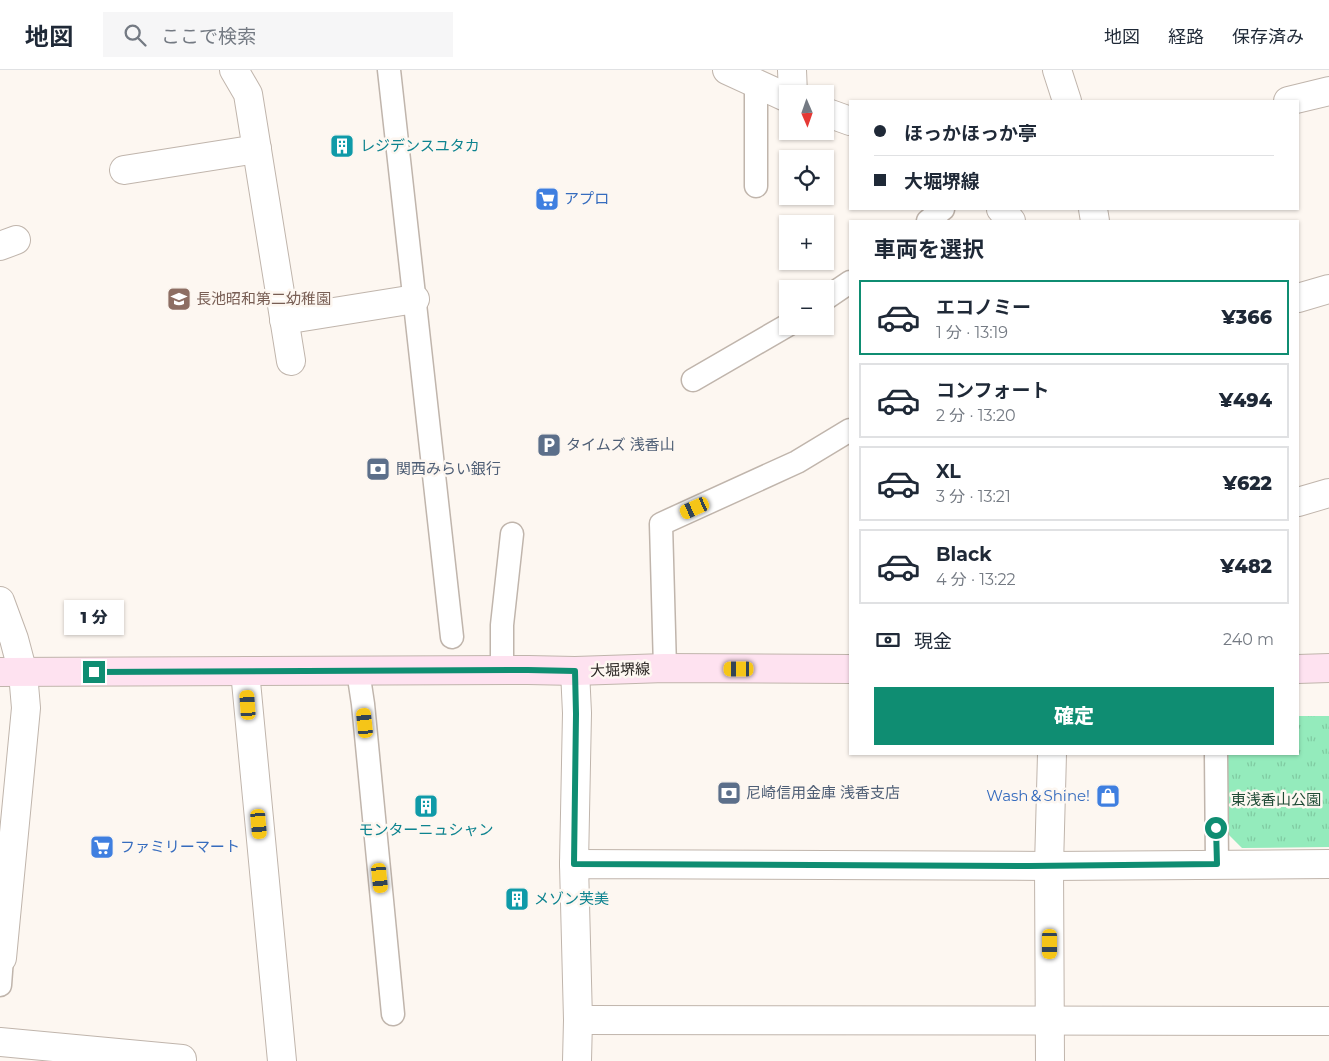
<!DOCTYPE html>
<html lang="ja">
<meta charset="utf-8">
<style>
:root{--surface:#fff;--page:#f6f6f7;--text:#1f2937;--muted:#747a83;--line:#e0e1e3;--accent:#0f8d72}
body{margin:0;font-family:Montserrat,"Noto Sans JP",sans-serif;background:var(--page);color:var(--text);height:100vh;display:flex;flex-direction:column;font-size:19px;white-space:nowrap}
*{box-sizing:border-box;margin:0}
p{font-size:16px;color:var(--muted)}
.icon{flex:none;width:28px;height:28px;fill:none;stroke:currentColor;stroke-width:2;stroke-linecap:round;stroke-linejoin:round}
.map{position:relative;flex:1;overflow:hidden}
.details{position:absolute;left:849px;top:150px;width:450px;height:535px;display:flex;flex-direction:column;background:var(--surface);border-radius:0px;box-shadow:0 1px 4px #0004}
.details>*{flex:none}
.guide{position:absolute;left:849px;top:30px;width:450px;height:110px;border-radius:0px;box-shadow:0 1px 4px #0004;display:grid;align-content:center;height:110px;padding:0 25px;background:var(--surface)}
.needle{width:32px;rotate:178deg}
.controls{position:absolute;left:779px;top:15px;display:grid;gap:10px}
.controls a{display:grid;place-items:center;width:55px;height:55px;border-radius:0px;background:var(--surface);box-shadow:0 1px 4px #0004;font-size:25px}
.end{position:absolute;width:22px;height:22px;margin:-11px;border:6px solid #0f8d72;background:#fff;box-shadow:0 0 0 2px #fff}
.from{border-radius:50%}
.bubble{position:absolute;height:35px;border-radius:0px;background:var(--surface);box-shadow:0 1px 4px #0004;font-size:16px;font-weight:800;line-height:35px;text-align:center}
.car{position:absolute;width:15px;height:30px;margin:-15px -8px;border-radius:6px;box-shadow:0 0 4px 1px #0007;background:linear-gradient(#f5c518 24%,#345 0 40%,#f5c518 0 76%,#345 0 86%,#f5c518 0)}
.guide b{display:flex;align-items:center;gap:18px;height:48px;font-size:19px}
.guide b+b{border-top:1px solid var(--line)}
.guide i{width:12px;height:12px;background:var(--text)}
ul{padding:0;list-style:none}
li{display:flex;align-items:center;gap:15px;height:75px;margin:0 10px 8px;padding:0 15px;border:2px solid var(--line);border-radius:0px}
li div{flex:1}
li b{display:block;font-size:19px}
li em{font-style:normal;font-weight:800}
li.selected{border-color:var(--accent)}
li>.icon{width:45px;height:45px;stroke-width:1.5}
h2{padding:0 25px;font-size:22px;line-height:60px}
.pay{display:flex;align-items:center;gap:12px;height:55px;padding:0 25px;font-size:19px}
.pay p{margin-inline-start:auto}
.primary-button{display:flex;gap:10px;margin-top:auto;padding:10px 25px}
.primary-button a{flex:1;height:58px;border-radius:0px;background:var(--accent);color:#fff;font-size:20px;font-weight:800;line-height:58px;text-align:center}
header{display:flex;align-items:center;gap:30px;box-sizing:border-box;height:70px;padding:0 25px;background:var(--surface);border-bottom:1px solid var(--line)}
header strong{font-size:24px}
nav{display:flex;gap:28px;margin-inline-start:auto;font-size:18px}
.search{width:350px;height:45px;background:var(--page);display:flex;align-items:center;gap:12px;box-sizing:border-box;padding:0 18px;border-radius:0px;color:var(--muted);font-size:19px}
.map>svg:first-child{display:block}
.park{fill:url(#park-tufts)}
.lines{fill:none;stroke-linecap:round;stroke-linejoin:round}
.service-casing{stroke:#c0b5ac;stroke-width:25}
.minor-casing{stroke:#c0b5ac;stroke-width:30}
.secondary-casing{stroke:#c0b5ac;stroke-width:30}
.service{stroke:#fff;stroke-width:22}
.minor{stroke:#fff;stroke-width:28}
.secondary{stroke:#fee2f0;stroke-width:28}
.route{stroke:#0f8d72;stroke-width:6}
.labels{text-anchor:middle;stroke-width:5;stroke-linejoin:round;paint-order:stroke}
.culture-label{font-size:15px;fill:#0d838f;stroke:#fdf7f1;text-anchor:start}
.shop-label{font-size:15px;fill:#366cbe;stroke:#fdf7f1;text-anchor:start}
.education-label{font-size:15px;fill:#785e54;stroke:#fdf7f1;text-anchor:start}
.service-label{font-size:15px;fill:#4e5e75;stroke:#fdf7f1;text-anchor:start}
.street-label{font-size:15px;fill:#2b2724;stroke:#fdf7f1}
.park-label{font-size:15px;fill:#204b36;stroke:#fdf7f1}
</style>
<header>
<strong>地図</strong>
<div class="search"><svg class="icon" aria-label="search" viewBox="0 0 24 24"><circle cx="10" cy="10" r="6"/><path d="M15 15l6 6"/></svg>ここで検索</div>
<nav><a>地図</a><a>経路</a><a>保存済み</a></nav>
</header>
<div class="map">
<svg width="1329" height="991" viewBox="0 0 1329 991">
<defs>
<pattern id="park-tufts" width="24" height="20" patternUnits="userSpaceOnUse" patternTransform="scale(1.25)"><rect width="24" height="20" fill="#94ebbc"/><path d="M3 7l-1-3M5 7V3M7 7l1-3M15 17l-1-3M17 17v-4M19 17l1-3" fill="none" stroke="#80caa1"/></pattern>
</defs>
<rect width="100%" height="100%" fill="#fdf7f1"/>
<polygon class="park" points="1298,646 1329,646 1329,777 1242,778 1229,765 1227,684 1298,684"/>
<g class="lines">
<g class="service-casing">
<g id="service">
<polyline points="389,0 452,567"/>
<polyline points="756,116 756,13"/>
<polyline points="928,151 943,139"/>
<polyline points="825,229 850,212"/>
<polyline points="693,310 788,255"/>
<polyline points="665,598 661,454 797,392 850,360"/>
<polyline points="358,601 363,634 393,944"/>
<polyline points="502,601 502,555 512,464"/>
<polyline points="1216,684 1217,794"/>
<polyline points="0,915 2,888"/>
</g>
</g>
<g class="minor-casing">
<g id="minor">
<polyline points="234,0 248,24 291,291"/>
<polyline points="727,0 788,28"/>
<polyline points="792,0 793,24"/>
<polyline points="1057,0 1067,31"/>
<polyline points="1288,31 1329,21"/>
<polyline points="825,42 850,51"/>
<polyline points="124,100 257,79"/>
<polyline points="1001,139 1011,151"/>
<polyline points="1093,139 1095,151"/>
<polyline points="0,176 16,170"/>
<polyline points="1298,228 1329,219"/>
<polyline points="284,250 415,229"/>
<polyline points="1298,432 1329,423"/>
<polyline points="0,531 14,569 23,603 26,638 2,888"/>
<polyline points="245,601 282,991"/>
<polyline points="574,794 577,643 575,601"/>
<polyline points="578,950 1329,951"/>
<polyline points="0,972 182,989"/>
<polyline points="577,991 578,950 574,794 1049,796 1329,794"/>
<polyline points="1050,991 1049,796 1052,684"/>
</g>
</g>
<g class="secondary-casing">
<g id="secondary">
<polyline points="1298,599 1329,598"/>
<polyline points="0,602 528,600 575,601 665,598 850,599"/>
</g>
</g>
<use href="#service" class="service"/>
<use href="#minor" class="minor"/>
<use href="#secondary" class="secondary"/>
</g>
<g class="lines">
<polyline class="route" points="94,602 528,600 575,601 576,644 574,794 1029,796 1217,794 1216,758"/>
</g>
<defs>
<g id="building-square" transform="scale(1.25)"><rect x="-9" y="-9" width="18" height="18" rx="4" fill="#0f9aa8" stroke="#fdf7f1"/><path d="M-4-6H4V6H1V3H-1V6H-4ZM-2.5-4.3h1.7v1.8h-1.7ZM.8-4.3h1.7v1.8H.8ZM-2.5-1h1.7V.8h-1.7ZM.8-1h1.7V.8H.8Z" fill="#fff"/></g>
<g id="supermarket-square" transform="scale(1.25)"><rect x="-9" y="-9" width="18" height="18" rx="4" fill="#3f7fe0" stroke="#fdf7f1"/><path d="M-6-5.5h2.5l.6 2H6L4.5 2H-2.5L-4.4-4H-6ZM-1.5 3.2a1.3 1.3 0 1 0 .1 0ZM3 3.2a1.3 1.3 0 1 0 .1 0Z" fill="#fff"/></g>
<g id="school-square" transform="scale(1.25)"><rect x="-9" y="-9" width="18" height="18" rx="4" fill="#8d6e63" stroke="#fdf7f1"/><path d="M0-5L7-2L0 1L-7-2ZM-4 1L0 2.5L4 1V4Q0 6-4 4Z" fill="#fff"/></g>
<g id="parking-square" transform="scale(1.25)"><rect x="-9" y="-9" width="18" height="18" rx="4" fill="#5c6f8a" stroke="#fdf7f1"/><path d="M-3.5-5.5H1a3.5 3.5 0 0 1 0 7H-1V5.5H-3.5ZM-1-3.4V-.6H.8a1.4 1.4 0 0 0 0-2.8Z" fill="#fff"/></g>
<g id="bank-square" transform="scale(1.25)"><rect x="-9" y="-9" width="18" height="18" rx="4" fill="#5c6f8a" stroke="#fdf7f1"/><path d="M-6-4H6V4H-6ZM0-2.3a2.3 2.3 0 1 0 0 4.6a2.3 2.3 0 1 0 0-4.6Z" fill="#fff"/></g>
<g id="shop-square" transform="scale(1.25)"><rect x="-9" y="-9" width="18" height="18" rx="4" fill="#3f7fe0" stroke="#fdf7f1"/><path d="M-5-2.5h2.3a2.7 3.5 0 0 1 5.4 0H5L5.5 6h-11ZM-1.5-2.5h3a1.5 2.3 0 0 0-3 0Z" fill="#fff"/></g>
</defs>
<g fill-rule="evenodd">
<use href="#building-square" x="342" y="76"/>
<use href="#supermarket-square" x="547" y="129"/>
<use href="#school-square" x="179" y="229"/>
<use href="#parking-square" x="549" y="375"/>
<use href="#bank-square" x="378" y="399"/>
<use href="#bank-square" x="729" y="723"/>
<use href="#shop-square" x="1108" y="726"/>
<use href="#building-square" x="426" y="736"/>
<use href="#supermarket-square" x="102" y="777"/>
<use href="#building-square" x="517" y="829"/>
</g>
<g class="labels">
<g class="culture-label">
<text x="360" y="81">レジデンスユタカ</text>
<text x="426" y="765" text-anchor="middle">モンターニュシャン</text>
<text x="534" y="834">メゾン芙美</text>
</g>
<g class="shop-label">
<text x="564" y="134">アプロ</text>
<text x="1090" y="731" text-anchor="end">Wash＆Shine!</text>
<text x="120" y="782">ファミリーマート</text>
</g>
<g class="education-label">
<text x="196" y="234">長池昭和第二幼稚園</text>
</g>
<g class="service-label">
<text x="566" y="380">タイムズ 浅香山</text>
<text x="396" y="404">関西みらい銀行</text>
<text x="746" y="728">尼崎信用金庫 浅香支店</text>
</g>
<g class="street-label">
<text transform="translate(620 600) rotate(-2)" y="5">大堀堺線</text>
</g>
<g class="park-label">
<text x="1276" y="735">東浅香山公園</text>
</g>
</g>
</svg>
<div class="controls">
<a><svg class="needle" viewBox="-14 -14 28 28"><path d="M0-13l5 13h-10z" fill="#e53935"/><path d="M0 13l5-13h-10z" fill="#747a83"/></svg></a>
<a><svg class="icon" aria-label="locate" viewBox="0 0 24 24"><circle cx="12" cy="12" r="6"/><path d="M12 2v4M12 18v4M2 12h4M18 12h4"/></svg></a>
<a>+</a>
<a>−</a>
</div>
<i class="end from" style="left:1216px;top:758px"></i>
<i class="end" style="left:94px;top:602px"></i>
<div class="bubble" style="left:64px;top:530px;width:60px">1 分</div>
<i class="car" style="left:695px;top:438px;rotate:246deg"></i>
<i class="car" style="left:739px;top:599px;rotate:270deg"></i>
<i class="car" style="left:248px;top:635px;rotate:356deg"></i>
<i class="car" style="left:365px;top:653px;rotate:354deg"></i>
<i class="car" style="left:259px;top:754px;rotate:175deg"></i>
<i class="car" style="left:380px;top:808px;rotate:174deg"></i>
<i class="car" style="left:1050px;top:874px;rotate:180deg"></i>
<div class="guide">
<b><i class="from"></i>ほっかほっか亭</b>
<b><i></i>大堀堺線</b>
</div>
<section class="details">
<h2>車両を選択</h2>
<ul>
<li class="selected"><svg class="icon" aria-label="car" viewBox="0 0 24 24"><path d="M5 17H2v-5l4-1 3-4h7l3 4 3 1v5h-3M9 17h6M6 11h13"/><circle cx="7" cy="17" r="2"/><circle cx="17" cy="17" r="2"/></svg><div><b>エコノミー</b><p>1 分 · 13:19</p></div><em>¥366</em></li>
<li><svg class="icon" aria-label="car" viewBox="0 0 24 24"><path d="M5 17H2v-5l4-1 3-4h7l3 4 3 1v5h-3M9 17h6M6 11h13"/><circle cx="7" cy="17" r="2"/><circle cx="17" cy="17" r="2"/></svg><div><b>コンフォート</b><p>2 分 · 13:20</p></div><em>¥494</em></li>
<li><svg class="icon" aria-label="car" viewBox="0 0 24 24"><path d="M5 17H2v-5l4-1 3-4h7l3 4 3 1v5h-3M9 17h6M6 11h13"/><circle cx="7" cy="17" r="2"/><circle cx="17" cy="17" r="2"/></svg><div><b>XL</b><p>3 分 · 13:21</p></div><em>¥622</em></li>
<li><svg class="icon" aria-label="car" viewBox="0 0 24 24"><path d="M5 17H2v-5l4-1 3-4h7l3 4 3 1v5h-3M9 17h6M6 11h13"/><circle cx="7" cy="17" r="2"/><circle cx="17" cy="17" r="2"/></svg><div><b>Black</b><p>4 分 · 13:22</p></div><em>¥482</em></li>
</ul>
<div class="pay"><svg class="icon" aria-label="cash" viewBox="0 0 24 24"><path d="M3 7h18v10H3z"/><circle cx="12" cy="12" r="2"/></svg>現金<p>240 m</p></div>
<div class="primary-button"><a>確定</a></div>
</section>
</div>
